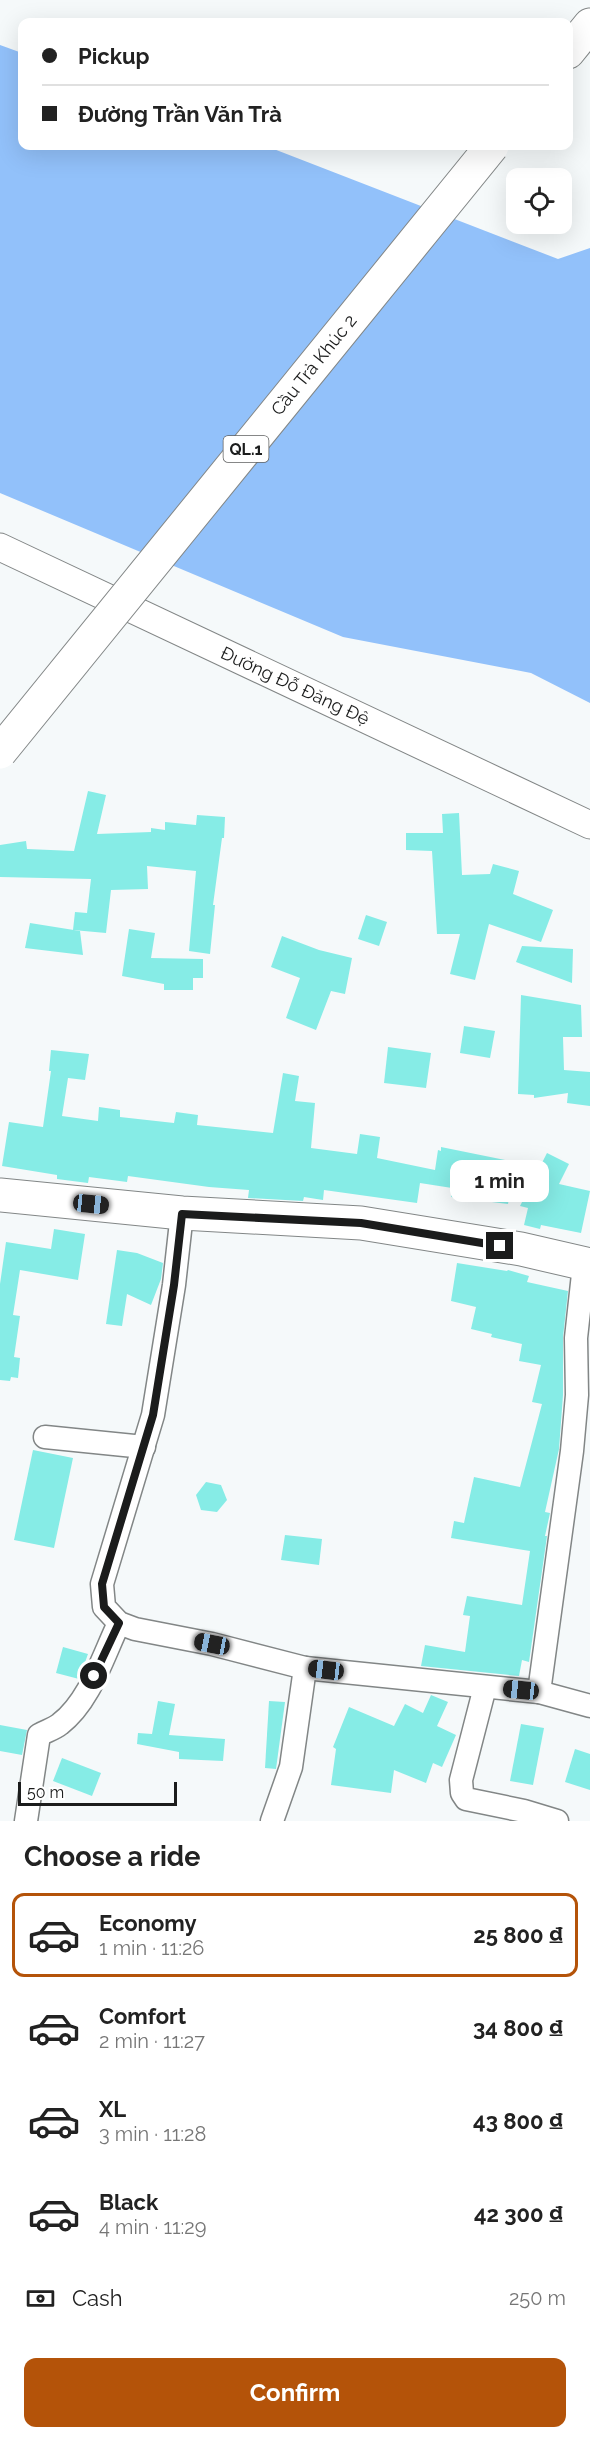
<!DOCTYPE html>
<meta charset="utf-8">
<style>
:root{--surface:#fff;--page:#f2f2f2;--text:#222;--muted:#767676;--line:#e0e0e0;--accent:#b45309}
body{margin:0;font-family:Raleway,sans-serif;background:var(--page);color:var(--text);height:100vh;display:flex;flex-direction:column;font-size:22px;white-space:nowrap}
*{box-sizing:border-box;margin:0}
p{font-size:20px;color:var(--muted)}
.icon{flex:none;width:33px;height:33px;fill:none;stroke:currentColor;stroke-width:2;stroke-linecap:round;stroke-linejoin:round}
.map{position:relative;height:1821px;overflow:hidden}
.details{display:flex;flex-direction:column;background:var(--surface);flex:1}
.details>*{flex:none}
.top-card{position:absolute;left:18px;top:18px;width:555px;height:132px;border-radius:12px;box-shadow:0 6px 24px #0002;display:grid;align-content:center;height:132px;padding:0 24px;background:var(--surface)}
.controls{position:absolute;left:506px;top:168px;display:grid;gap:12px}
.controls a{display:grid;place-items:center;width:66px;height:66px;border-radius:12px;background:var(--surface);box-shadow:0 6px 24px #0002;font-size:30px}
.scale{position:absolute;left:18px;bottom:15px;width:159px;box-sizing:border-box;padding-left:6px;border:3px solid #1b1c1c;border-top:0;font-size:16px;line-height:21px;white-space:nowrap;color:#1b1c1c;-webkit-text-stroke:4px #fff;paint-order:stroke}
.end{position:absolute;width:27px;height:27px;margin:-14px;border:8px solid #1b1c1c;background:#fff;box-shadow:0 0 0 3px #fff}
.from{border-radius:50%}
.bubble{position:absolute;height:42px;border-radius:12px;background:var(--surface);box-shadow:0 6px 24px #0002;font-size:20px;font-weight:700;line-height:42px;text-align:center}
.car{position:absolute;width:18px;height:36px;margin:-18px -9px;border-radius:8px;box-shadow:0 0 4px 2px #0007;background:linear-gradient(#222 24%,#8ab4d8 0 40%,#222 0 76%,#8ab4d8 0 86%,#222 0)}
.top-card b{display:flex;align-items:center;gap:21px;height:57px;font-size:22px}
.top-card b+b{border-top:2px solid var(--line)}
.top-card i{width:15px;height:15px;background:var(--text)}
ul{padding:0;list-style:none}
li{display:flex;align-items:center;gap:18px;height:84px;margin:0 12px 9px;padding:0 12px;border:3px solid transparent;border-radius:12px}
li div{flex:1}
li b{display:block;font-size:22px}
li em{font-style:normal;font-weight:700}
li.current{border-color:var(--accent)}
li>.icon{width:54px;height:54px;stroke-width:1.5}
h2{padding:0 24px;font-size:27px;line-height:72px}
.pay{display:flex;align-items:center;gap:15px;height:66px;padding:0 24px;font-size:22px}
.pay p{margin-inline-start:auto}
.button{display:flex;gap:12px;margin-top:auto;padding:12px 24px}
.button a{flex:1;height:69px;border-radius:12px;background:var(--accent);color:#fff;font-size:24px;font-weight:700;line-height:69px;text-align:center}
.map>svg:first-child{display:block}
.water{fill:#92c1fa}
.building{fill:#86ece6}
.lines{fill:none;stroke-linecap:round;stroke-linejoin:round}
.minor-casing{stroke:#828686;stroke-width:25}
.tertiary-casing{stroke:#828686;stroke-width:29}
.primary-casing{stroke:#828686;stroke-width:35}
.trunk-casing{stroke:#828686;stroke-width:35}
.minor{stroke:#fff;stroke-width:22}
.tertiary{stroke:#fff;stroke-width:27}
.primary{stroke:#fff;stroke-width:33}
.trunk{stroke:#fff;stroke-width:33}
.trunk-bridge-casing{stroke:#828686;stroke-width:35;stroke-linecap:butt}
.trunk-bridge{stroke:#fff;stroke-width:33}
.route{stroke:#1b1c1c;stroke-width:8}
.labels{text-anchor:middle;stroke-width:4.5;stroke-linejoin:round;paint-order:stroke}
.shield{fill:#fff;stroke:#5f6060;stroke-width:1.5}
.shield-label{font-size:16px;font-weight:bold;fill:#1b1c1c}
.street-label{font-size:18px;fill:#1b1c1c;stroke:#fff}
</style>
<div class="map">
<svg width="590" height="1821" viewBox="0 0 590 1821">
<rect width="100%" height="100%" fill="#f5f9fa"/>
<polygon class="water" points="0,45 22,53 22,146 266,146 558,259 590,248 590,703 531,673 343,637 0,493"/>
<g class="building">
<polygon points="88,791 106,795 97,834 151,832 151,828 165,830 165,822 196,825 197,815 225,817 224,838 222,838 213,905 215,905 210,954 189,951 196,871 147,866 148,889 111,890 106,933 73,930 75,912 87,913 91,879 0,877 0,845 26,841 27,849 74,851"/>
<polygon points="459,813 462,875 490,874 493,864 519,871 513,894 553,910 541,942 489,924 475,980 450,974 460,934 437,934 432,851 406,850 406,833 443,833 442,814"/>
<polygon points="366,915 387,922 379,946 358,939"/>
<polygon points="30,923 80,931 83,955 25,948"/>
<polygon points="129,929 155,933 151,958 203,959 203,978 193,978 193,990 164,990 164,984 122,976"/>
<polygon points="282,936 319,950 352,958 345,994 331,991 316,1030 286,1018 300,978 271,967"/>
<polygon points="522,946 573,949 572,983 516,962"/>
<polygon points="521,995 581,1005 582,1037 563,1037 564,1070 590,1072 590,1106 567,1103 568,1093 534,1098 534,1095 518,1094"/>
<polygon points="464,1026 495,1031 490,1058 460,1053"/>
<polygon points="388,1047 431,1053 426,1088 384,1083"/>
<polygon points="51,1050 89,1054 85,1080 68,1078 62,1116 98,1121 99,1107 120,1110 120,1117 174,1123 176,1112 198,1115 197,1125 273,1133 283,1073 299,1076 295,1101 315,1103 311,1148 357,1154 360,1134 380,1137 377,1158 435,1170 438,1150 441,1151 441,1147 515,1162 508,1204 451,1197 452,1188 420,1183 417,1203 324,1190 323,1200 304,1197 303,1201 248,1198 249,1190 209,1187 128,1176 127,1182 89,1177 88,1183 57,1179 57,1175 2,1166 9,1122 43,1127 51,1071 49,1071"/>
<polygon points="547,1153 569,1164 559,1184 590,1191 581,1233 541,1225 540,1229 524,1225 528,1208 520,1206"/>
<polygon points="54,1229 85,1234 78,1280 20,1270 13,1315 20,1316 14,1357 20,1358 18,1378 11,1377 10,1381 0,1380 0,1284 6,1242 51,1249"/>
<polygon points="117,1250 137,1253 163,1263 161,1279 151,1305 127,1294 122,1326 106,1324"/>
<polygon points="457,1263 507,1271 508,1270 529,1276 527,1282 568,1291 563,1337 563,1395 559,1449 545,1512 550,1513 545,1536 547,1536 529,1662 522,1660 519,1676 421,1666 425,1645 465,1652 470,1616 463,1615 467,1596 522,1605 530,1551 451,1538 454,1521 464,1523 474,1477 520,1487 542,1404 532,1402 541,1365 519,1361 522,1344 491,1337 492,1334 471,1329 476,1307 451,1301"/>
<polygon points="33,1450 73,1458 54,1548 14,1540"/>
<polygon points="206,1482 221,1485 227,1500 217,1512 201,1510 196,1495"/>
<polygon points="285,1535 322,1539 319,1565 281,1560"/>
<polygon points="63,1647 88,1654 79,1679 56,1673"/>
<polygon points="431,1695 448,1702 437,1726 456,1735 442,1767 433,1763 426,1783 394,1770 391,1793 331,1785 336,1749 333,1747 349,1707 394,1726 405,1704 423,1713"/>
<polygon points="158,1701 175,1704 169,1735 225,1739 223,1761 179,1759 179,1752 137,1744 138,1733 152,1734"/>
<polygon points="269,1701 285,1702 276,1769 265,1768"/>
<polygon points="521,1724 544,1728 533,1785 510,1781"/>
<polygon points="0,1725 27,1730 22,1755 0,1751"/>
<polygon points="575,1749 590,1754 590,1790 565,1782"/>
<polygon points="62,1758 101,1773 92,1796 53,1781"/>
</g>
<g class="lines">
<g class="minor-casing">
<g id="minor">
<polyline points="182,1213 174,1285 153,1415 102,1584 104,1607 119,1623 135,1629 212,1644 305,1668 539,1692 590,1706"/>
<polyline points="45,1437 144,1447"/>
<polyline points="485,1687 461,1780 462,1793 466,1799 524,1811 557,1821"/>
<polyline points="539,1692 572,1451 577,1395 576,1338 584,1265"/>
<path d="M26 1821 39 1735C46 1731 54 1729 60 1724 90 1701 103 1656 119 1623"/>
<polyline points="272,1821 291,1767 305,1668"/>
</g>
</g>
<g class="tertiary-casing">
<polyline id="tertiary" points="0,547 590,825"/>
</g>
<g class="primary-casing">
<polyline id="primary" points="0,1195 182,1213 361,1223 521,1249 590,1265"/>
</g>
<g class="trunk-casing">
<polyline id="trunk" points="568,52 590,25"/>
</g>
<use href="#minor" class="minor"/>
<use href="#tertiary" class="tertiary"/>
<use href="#primary" class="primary"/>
<use href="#trunk" class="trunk"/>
<g class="trunk-bridge-casing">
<polyline id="trunk-bridge" points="0,752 492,146"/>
</g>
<use href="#trunk-bridge" class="trunk-bridge"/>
</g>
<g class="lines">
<polyline class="route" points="94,1676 119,1623 104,1607 102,1584 153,1415 174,1285 182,1214 361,1223 500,1246"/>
</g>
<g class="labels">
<rect class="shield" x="223.5" y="436" width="45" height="26" rx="4.5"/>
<g class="shield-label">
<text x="246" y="455">QL.1</text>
</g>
<g class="street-label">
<text transform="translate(314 365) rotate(-51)" y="6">Cầu Trà Khúc 2</text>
<text transform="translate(295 686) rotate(25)" y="6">Đường Đỗ Đăng Đệ</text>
</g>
</g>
</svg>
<div class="controls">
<a><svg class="icon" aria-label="locate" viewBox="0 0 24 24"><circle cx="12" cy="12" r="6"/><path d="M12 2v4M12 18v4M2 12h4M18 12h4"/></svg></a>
</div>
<div class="scale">50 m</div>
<i class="end from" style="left:94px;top:1676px"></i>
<i class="end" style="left:500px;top:1246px"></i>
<div class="bubble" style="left:450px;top:1160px;width:99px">1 min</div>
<i class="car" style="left:91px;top:1204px;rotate:96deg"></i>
<i class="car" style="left:212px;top:1644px;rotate:281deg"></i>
<i class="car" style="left:326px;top:1670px;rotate:277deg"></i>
<i class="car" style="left:521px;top:1690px;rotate:276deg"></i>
<div class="top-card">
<b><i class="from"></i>Pickup</b>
<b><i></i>Đường Trần Văn Trà</b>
</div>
</div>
<section class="details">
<h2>Choose a ride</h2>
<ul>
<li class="current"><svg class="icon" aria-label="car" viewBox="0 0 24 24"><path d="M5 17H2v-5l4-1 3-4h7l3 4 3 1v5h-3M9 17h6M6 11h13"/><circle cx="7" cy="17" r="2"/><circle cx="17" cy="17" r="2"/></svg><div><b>Economy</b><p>1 min · 11:26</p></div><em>25 800 ₫</em></li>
<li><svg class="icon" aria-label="car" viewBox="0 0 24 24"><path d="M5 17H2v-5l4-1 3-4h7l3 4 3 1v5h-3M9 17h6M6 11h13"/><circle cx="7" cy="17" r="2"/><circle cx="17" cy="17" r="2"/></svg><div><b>Comfort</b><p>2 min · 11:27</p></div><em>34 800 ₫</em></li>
<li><svg class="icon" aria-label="car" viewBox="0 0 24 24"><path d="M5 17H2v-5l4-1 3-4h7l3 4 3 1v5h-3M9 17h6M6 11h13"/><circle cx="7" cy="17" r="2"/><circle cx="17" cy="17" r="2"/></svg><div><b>XL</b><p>3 min · 11:28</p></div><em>43 800 ₫</em></li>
<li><svg class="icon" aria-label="car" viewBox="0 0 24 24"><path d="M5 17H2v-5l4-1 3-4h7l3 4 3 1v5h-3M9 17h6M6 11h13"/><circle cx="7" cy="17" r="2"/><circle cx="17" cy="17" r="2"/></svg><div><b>Black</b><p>4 min · 11:29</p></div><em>42 300 ₫</em></li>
</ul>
<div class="pay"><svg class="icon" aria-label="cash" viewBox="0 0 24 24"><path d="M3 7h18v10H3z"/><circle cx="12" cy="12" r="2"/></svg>Cash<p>250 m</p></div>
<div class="button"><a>Confirm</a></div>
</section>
